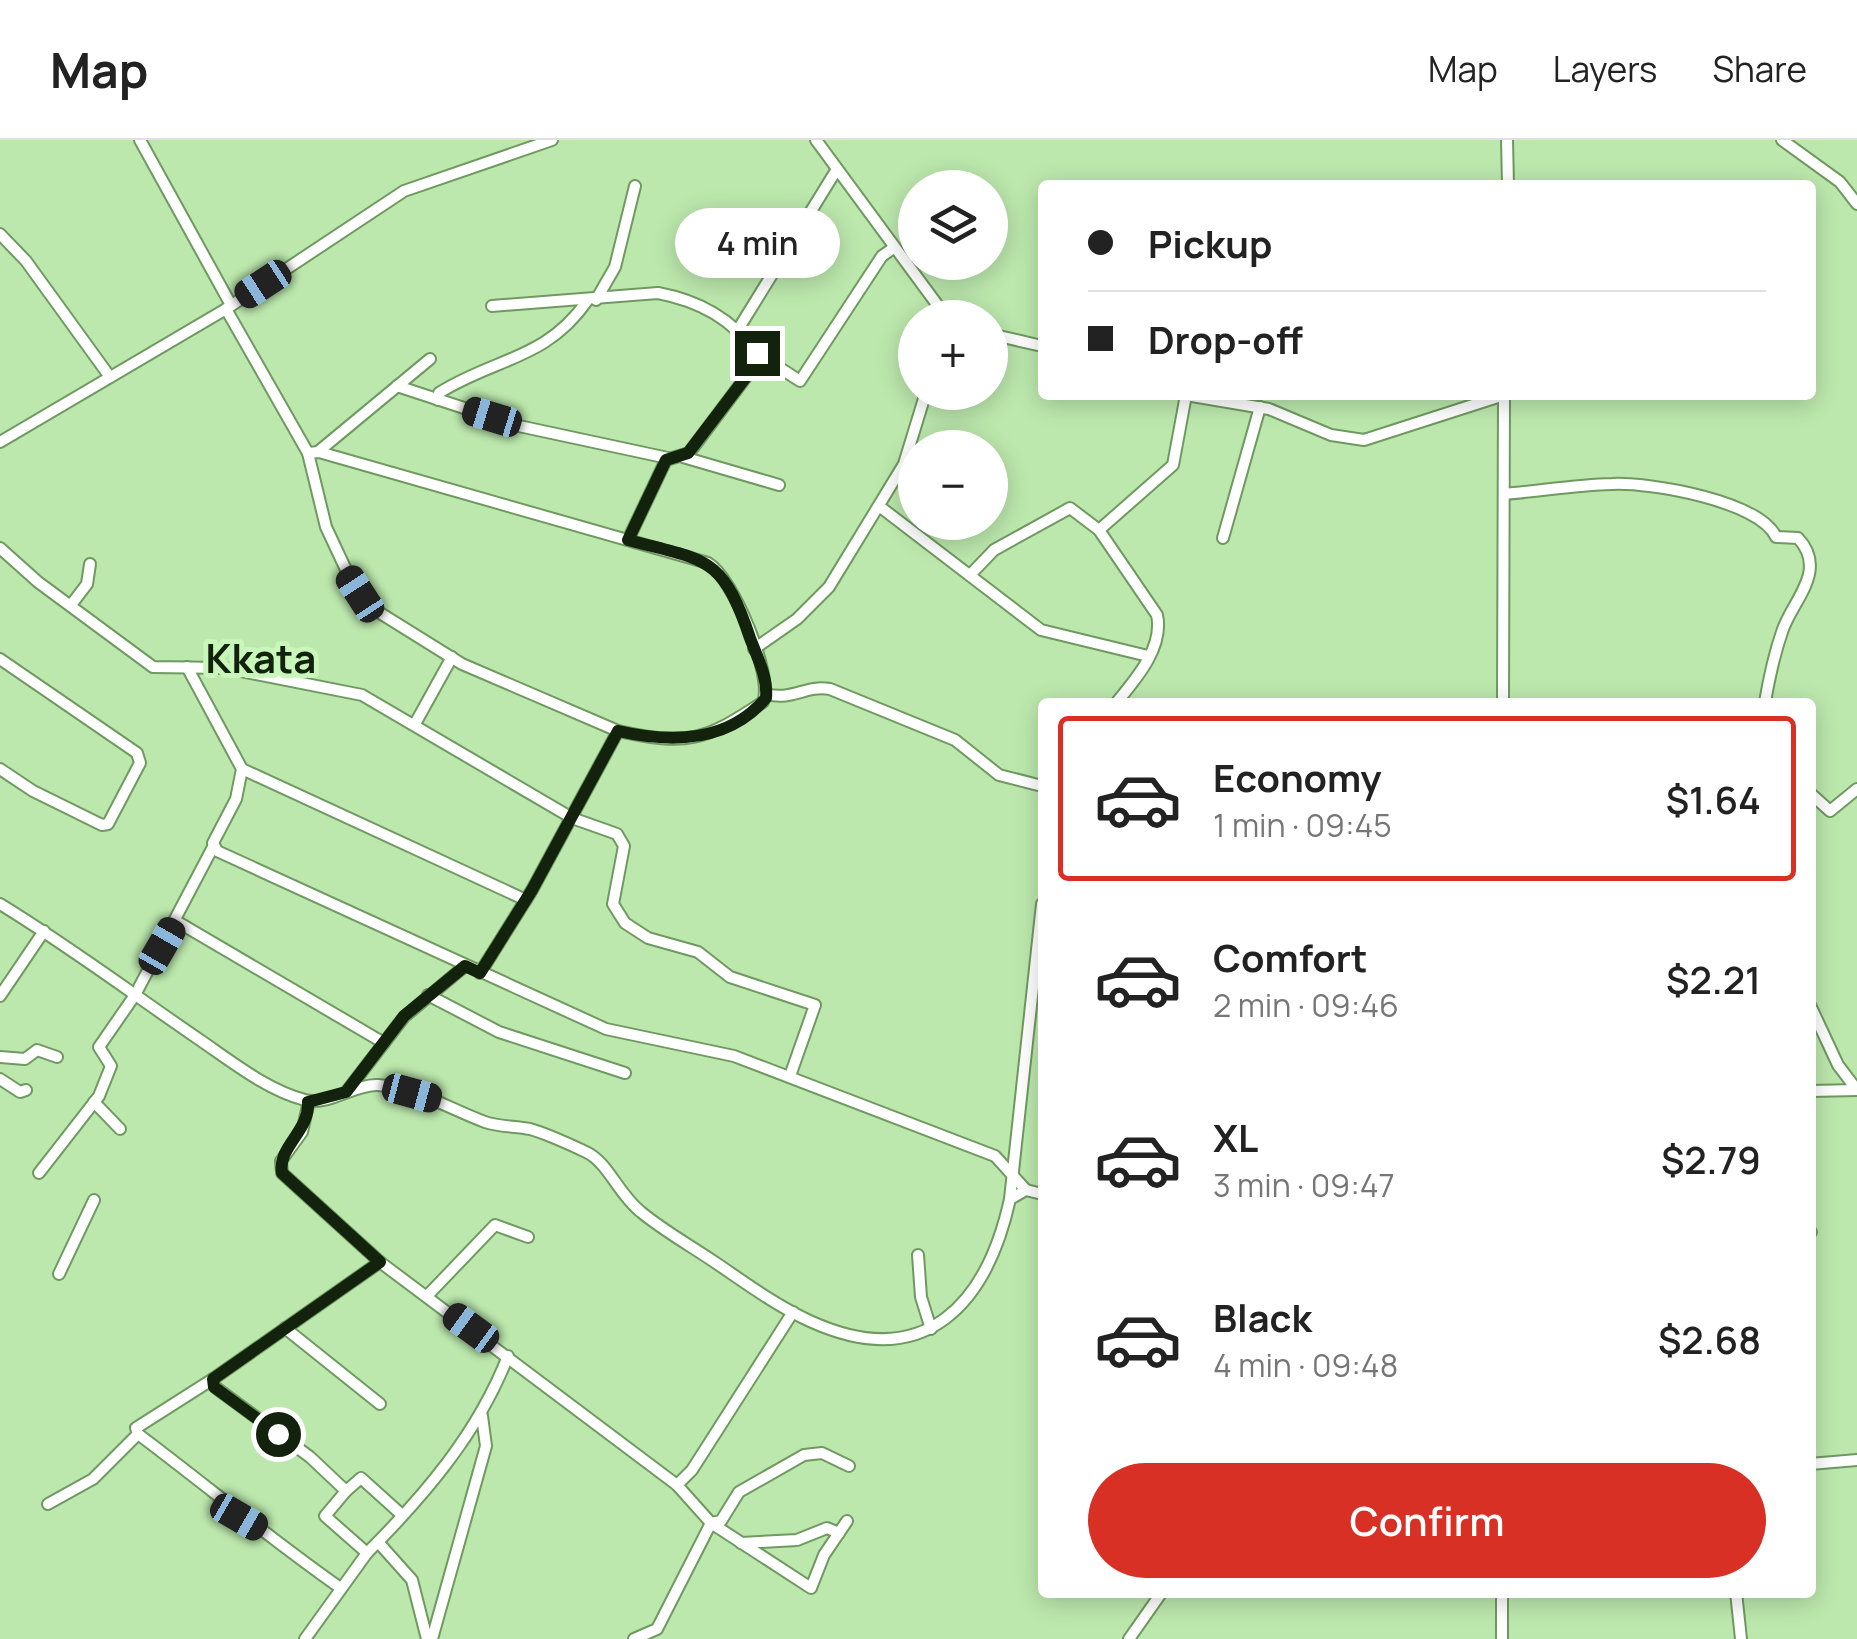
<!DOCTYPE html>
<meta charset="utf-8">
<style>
:root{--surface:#fff;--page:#f6f6f6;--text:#222;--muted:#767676;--line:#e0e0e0;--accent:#d93025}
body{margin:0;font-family:Manrope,sans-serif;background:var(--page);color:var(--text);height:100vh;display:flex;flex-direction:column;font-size:38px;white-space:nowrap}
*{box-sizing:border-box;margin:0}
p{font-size:32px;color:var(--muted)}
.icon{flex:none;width:55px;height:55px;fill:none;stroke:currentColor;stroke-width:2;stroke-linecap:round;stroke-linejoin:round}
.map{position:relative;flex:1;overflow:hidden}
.sheet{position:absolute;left:1038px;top:558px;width:778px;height:900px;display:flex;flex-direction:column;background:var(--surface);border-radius:10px;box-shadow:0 5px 25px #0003}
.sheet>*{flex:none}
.banner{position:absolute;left:1038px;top:40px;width:778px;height:220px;border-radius:10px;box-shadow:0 5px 25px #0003;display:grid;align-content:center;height:220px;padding:0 50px;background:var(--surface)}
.buttons{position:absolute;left:898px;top:30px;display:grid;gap:20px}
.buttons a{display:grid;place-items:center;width:110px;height:110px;border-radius:50%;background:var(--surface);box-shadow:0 5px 25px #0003;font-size:50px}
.end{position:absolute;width:45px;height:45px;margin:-22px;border:12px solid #12220c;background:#fff;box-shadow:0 0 0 5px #fff}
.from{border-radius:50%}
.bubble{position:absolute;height:70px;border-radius:35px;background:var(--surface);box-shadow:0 5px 25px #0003;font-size:32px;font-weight:600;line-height:70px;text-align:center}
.car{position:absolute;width:30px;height:60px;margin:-30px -15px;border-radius:12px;box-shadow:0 0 8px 2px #0007;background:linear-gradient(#222 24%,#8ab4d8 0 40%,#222 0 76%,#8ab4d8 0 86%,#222 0)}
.banner b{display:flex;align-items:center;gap:35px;height:95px;font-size:38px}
.banner b+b{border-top:2px solid var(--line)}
.banner i{width:25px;height:25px;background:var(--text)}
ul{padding:18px 0 0;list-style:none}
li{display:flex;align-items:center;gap:30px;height:165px;margin:0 20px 15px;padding:0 30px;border:5px solid transparent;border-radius:10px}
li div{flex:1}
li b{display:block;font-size:38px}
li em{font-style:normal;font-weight:600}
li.selected{border-color:var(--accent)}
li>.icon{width:90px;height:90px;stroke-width:1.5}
.button{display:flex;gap:20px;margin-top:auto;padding:20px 50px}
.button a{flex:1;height:115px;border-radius:60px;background:var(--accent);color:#fff;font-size:40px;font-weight:600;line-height:115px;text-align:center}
header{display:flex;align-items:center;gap:60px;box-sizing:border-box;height:140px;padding:0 50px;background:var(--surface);border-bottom:2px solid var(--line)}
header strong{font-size:48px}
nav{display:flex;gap:55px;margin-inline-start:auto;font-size:35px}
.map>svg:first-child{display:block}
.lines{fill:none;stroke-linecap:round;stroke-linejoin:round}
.street-casing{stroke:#6f9961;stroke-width:14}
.street{stroke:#fff;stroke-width:10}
.route{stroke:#12220c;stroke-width:12}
.labels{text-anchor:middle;stroke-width:10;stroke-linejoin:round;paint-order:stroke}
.quarter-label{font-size:40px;font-weight:bold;fill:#12220c;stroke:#c9f6ba}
</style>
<header>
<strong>Map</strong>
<nav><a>Map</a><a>Layers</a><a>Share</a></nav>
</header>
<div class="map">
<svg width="1857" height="1499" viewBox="0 0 1857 1499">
<rect width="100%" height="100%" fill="#bce8ad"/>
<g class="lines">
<g class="street-casing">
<g id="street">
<polyline points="140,0 231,165"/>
<polyline points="816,0 947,178"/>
<polyline points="1507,0 1508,45"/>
<polyline points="1782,0 1840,42 1857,64"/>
<polyline points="0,94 26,121 110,237"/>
<polyline points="596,160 615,127 635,46"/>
<path d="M492 166 658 153C700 161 732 179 757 213L755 225 689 313 666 320 628 400"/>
<polyline points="226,169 308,313 326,387 348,434 372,468 462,524 618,591"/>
<polyline points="739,188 837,29"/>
<polyline points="990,194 1042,206"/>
<polyline points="757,213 800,241 882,116 892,109"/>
<polyline points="397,246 519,286 668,318"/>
<polyline points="1186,255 1269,269 1331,295 1364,300 1504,255"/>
<path d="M438 260 439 253C494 218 546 220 587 161"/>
<polyline points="0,302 226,169 404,51 552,0"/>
<polyline points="319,311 430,219"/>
<path d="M308 313 319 312 708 423C733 437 774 537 763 562 705 601 687 606 618 591L532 750 480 833"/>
<polyline points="683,317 779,345"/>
<path d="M1504 354C1540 351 1576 345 1612 344 1650 342 1760 361 1776 397L1798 398C1829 431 1791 462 1782 492 1774 515 1769 539 1765 562"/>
<polyline points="879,366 1041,490 1148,516"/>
<polyline points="1223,398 1260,267"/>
<polyline points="0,408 38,442 153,527 225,528 362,555 572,678 617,694 624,706 613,764 625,783 648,798 698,812 730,837 815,865 790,936"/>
<polyline points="971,434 994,410 1070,368 1099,390"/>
<polyline points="71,465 87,444 90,424"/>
<polyline points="754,509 797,479 829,447 904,324 926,252"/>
<polyline points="0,519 137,613 140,623 108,684 102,685 33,651 0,629"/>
<polyline points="187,527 242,629 236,659 213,703 217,711 606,889 734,916 995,1016 1026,1050"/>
<path d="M766 554C794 561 804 545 830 549L955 600 999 635 1042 646"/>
<path d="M1117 562C1136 539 1164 507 1157 475L1099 390 1173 325 1186 255"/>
<polyline points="1503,562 1504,255"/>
<polyline points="416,582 452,517"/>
<polyline points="242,629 526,760"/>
<polyline points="1810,653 1830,671 1857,649"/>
<path d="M0 764C69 806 134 855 200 900 232 922 267 950 305 960 329 966 354 944 378 945 417 948 450 969 485 982 499 987 515 986 530 989 548 994 569 1004 586 1012 608 1022 618 1054 641 1072 664 1091 691 1106 716 1123 747 1144 778 1167 812 1182 926 1233 987 1163 1010 1059L1026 1050 1042 1054"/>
<polyline points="176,781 384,903"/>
<polyline points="428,855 499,892 625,933"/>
<polyline points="0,856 44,791"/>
<polyline points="1810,865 1838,925 1857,950"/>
<polyline points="0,917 25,919 37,910 57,917"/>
<polyline points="0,939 20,952 26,950"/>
<polyline points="347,951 404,877 465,826"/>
<polyline points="1810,951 1857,950"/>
<polyline points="309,961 302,992 281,1021 282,1033 380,1122 677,1345 692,1330 793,1172"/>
<polyline points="94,962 120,989"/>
<polyline points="39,1033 99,956 111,926 99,907 135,855 213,707"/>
<polyline points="1010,1059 1042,764"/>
<polyline points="1810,1092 1811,1092"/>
<polyline points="918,1115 921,1157 931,1189"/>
<polyline points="59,1134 94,1060"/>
<polyline points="427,1156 495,1085 528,1097"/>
<polyline points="285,1188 380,1264"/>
<path d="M213 1239 136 1288 138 1294C206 1345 269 1398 339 1447"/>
<polyline points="1810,1324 1857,1320"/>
<polyline points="677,1345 711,1383 811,1448 824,1415 847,1381"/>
<polyline points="346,1351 361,1338 402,1375"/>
<polyline points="48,1364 93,1339 138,1294"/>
<polyline points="378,1402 412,1440 427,1499"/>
<polyline points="741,1403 797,1400 827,1388 839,1393"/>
<path d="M367 1413C425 1355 478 1293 508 1216"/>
<polyline points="1736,1452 1741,1499"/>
<polyline points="305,1499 367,1413 325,1376 346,1351 310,1317 215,1247 213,1239 380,1122"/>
<polyline points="432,1499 486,1306 482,1276"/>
<polyline points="634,1499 657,1489 711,1383 721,1381 739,1352 804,1315 822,1313 849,1326"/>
<polyline points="1129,1499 1162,1452"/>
<polyline points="1502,1499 1502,1452"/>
</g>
</g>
<use href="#street" class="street"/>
</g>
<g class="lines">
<path class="route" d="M278 1294 214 1247 213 1239 380 1122 282 1033C277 1007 310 991 308 962L346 952 404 876 465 826 480 833 532 750 618 591C671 603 728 603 766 558 768 537 757 517 750 498 722 415 707 421 628 400L666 320 688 313 755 225 757 213"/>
</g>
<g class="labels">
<g class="quarter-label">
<text x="261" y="533">Kkata</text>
</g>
</g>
</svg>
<div class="buttons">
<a><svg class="icon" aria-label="layers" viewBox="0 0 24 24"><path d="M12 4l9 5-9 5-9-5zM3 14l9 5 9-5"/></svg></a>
<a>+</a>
<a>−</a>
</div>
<i class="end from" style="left:278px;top:1294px"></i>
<i class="end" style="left:757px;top:213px"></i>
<div class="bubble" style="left:675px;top:68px;width:165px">4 min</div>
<i class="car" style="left:263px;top:144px;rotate:237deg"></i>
<i class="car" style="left:492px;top:277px;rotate:287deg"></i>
<i class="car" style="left:360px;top:454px;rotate:327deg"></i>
<i class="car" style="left:162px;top:806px;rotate:30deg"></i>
<i class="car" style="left:412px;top:953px;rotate:105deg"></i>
<i class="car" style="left:471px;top:1188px;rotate:306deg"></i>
<i class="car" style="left:239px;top:1377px;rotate:120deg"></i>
<div class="banner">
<b><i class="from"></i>Pickup</b>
<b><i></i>Drop-off</b>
</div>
<section class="sheet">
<ul>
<li class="selected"><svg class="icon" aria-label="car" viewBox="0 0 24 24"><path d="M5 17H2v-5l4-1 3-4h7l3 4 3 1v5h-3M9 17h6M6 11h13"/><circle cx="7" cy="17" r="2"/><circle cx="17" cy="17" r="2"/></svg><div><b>Economy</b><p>1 min · 09:45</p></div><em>$1.64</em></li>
<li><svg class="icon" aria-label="car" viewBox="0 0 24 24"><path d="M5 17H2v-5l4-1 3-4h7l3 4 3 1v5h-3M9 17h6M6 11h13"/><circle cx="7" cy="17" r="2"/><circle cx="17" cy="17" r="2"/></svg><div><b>Comfort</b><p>2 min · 09:46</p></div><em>$2.21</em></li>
<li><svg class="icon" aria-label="car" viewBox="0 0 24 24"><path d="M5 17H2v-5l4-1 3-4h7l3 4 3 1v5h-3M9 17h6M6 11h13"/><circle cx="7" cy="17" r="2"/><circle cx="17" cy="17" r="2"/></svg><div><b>XL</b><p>3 min · 09:47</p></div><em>$2.79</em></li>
<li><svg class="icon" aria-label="car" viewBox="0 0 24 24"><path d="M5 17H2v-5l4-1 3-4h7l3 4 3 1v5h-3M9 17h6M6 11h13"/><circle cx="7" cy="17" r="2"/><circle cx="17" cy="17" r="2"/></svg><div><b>Black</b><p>4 min · 09:48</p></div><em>$2.68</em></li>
</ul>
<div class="button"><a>Confirm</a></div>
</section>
</div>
